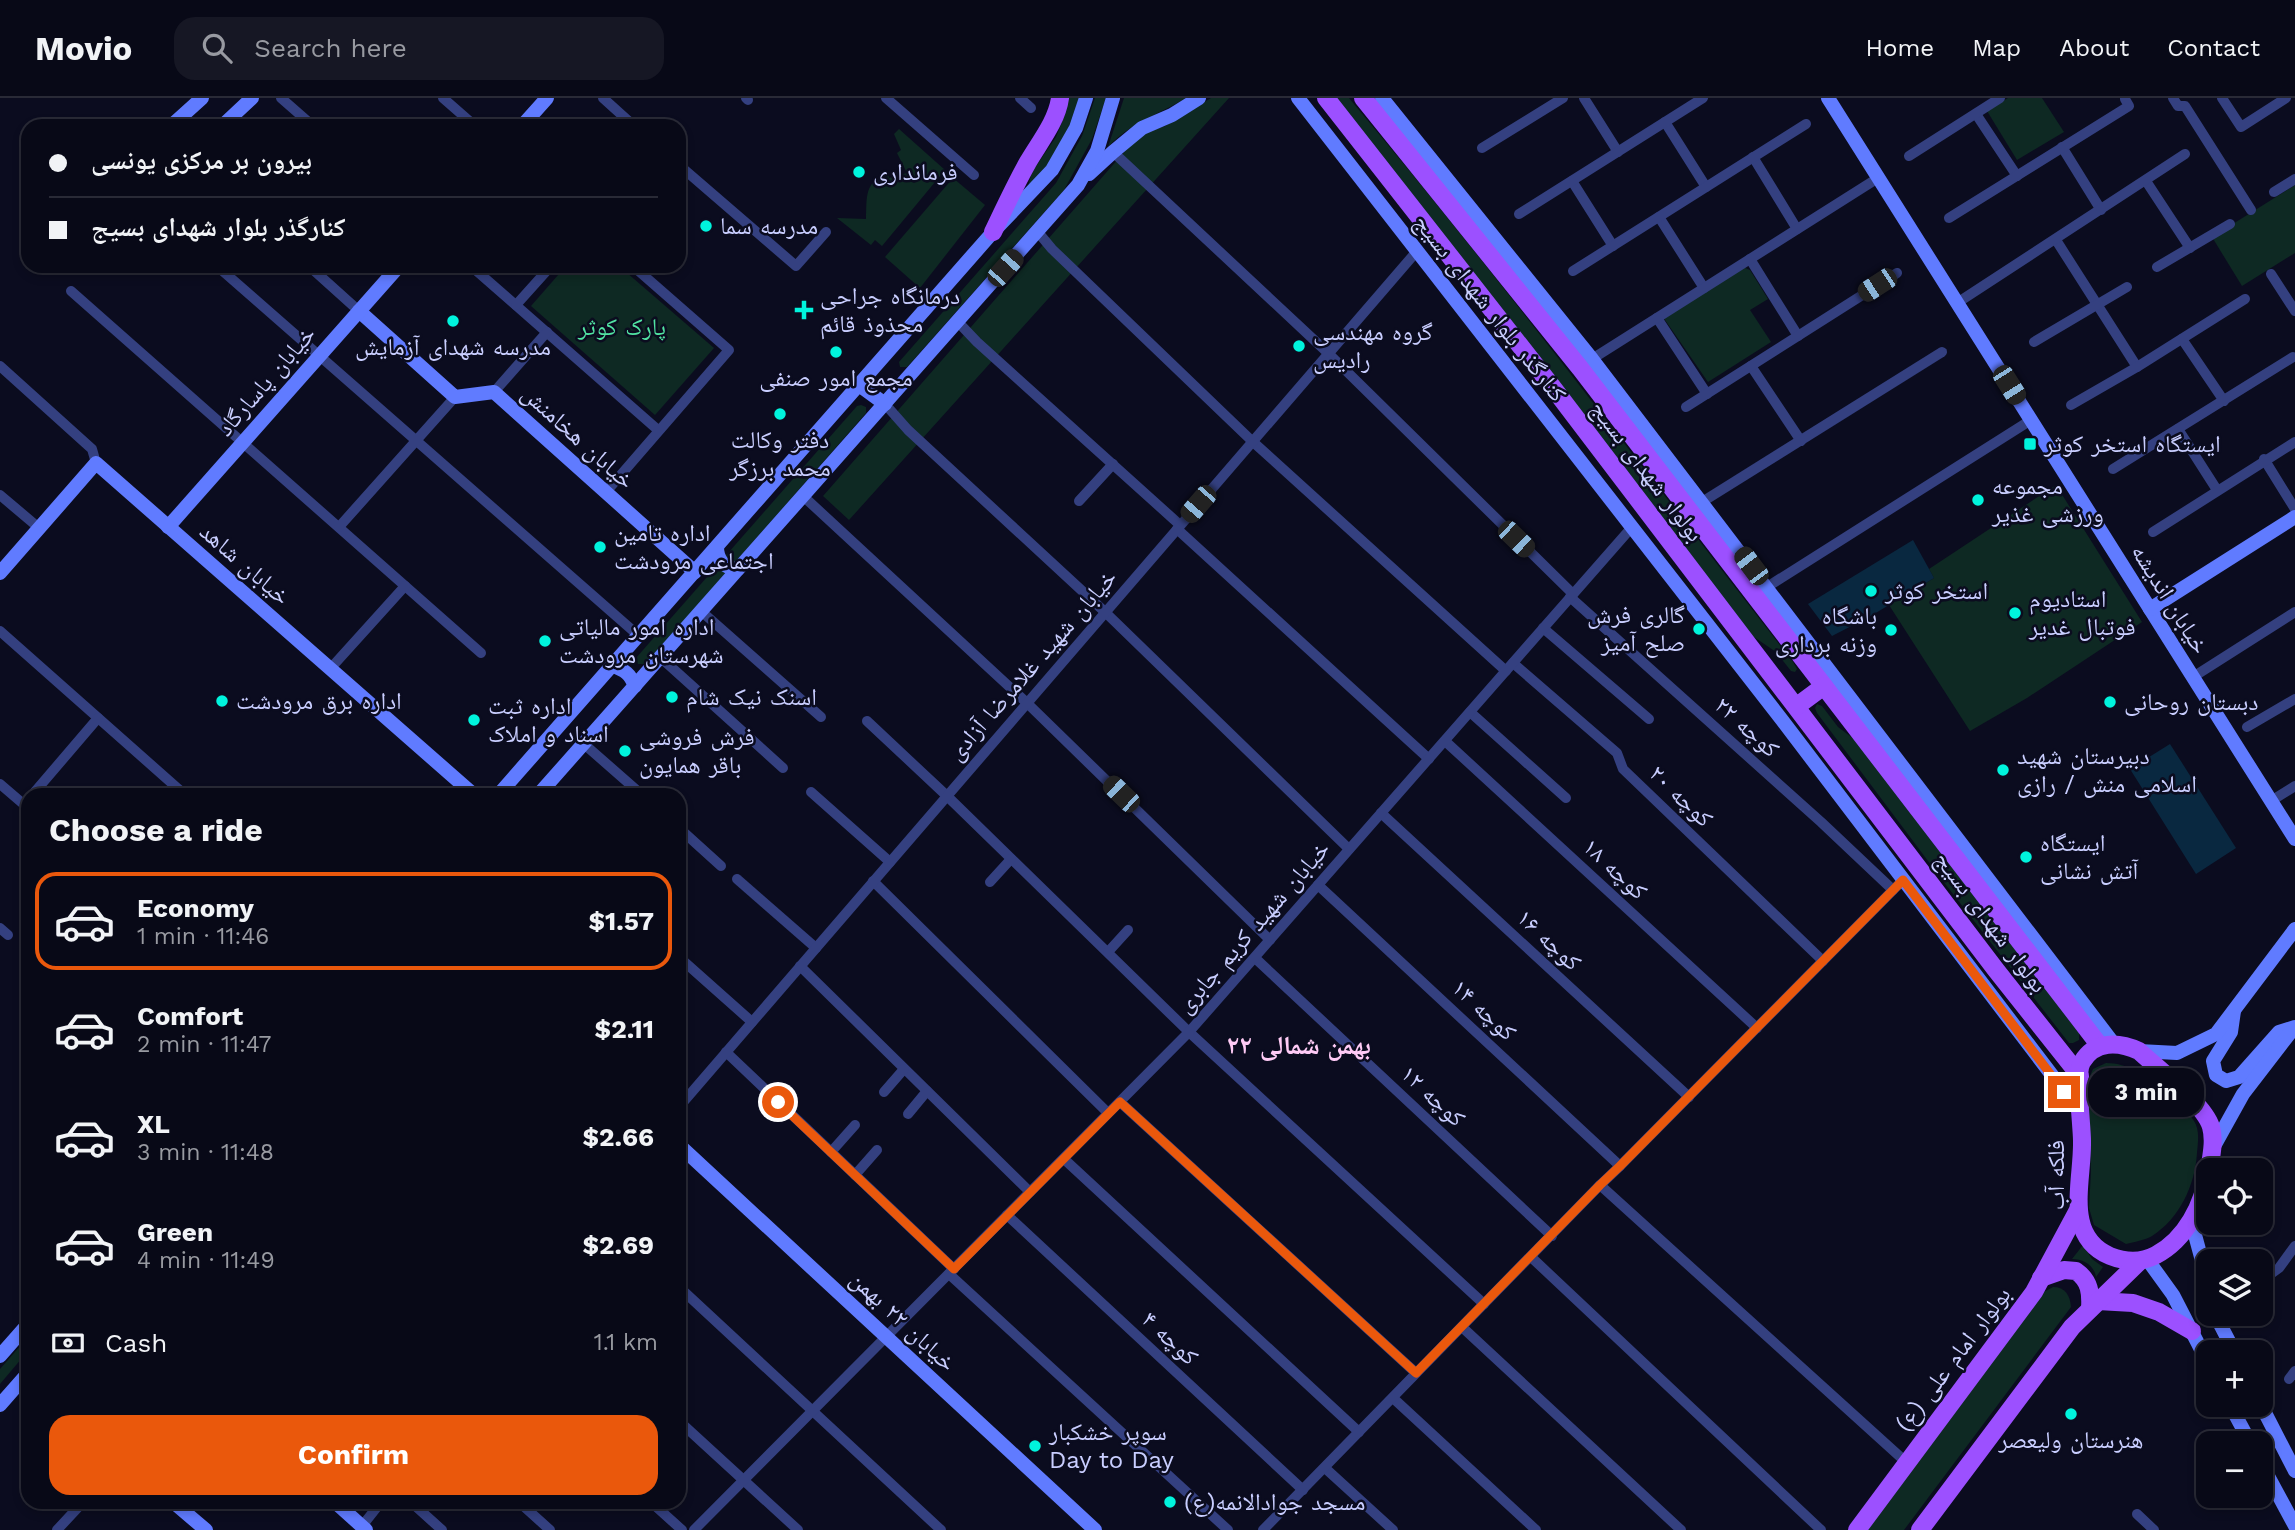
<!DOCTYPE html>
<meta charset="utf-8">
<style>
:root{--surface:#080917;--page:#161724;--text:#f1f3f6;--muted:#989aa1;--line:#292a36;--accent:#ea580c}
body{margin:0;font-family:"Work Sans","Noto Naskh Arabic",sans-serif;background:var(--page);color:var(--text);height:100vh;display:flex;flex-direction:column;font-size:26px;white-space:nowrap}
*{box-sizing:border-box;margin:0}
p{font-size:23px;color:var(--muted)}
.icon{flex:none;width:38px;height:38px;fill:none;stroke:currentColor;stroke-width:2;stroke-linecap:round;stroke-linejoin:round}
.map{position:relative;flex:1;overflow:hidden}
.sheet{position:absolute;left:21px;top:690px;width:665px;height:721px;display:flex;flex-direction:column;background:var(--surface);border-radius:21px;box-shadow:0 4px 10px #0003,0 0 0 2px var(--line)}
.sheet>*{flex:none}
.top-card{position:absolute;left:21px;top:21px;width:665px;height:154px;border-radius:21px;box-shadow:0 4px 10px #0003,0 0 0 2px var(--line);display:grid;align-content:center;height:154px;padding:0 28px;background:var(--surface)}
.controls{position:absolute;left:2196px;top:1060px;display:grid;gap:14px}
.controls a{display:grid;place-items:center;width:77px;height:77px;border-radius:14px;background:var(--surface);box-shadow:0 4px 10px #0003,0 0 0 2px var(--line);font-size:35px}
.end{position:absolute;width:32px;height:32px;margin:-16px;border:9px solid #ea580c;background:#fff;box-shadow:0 0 0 4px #fff}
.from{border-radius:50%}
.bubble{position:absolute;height:49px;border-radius:21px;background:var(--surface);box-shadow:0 4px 10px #0003,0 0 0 2px var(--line);font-size:23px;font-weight:700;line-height:49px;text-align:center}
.car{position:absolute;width:21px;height:42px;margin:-21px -10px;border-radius:9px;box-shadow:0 0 5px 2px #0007;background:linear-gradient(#222 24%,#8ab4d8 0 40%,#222 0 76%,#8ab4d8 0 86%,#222 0)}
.top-card b{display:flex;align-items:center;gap:24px;height:66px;font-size:26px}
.top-card b+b{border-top:2px solid var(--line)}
.top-card i{width:18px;height:18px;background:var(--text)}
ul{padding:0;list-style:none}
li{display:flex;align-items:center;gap:21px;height:98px;margin:0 14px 10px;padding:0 14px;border:4px solid transparent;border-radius:21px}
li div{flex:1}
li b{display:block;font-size:26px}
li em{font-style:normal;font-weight:700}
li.on{border-color:var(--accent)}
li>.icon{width:63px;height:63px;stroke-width:1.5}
h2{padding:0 28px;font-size:32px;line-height:84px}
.pay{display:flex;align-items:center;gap:18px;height:77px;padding:0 28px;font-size:26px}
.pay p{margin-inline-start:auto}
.action{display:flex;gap:14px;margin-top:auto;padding:14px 28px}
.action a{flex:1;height:80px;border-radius:21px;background:var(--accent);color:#fff;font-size:28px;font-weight:700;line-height:80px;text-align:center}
header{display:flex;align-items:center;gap:42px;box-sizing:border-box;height:98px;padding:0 35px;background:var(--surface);border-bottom:2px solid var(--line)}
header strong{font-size:33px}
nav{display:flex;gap:38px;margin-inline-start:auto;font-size:24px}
.search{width:490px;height:63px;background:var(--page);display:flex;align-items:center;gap:18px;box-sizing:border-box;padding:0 24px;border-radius:21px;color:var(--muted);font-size:26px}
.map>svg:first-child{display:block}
.green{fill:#0e2923}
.water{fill:#092840}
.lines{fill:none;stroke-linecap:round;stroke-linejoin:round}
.street{stroke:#344080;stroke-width:10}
.secondary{stroke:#607bff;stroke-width:14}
.primary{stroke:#9c50ff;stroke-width:18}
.route{stroke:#ea580c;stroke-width:9}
.poi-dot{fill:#00f4dd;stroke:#0b0c1f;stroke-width:2.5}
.labels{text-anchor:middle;stroke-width:5;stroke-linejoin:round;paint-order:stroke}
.poi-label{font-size:24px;fill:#c9ceff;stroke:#0b0c1f;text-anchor:start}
.street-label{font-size:24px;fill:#c9ceff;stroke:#0b0c1f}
.park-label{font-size:24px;fill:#51e3a2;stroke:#0b0c1f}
.neighbourhood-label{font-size:26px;font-weight:bold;fill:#ffcbf6;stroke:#0b0c1f}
</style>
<header>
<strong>Movio</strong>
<div class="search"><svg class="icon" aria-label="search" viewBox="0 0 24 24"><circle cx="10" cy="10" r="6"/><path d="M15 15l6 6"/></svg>Search here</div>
<nav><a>Home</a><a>Map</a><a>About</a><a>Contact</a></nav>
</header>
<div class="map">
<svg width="2295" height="1432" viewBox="0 0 2295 1432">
<rect width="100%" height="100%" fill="#0b0c1f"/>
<g class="green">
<polygon points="1068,0 1085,0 1075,26 1024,102 1032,74 1056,39 1066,14"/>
<polygon points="1095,0 1106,0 1092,41 1064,92 907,269 900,269 899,264 1056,85 1082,38"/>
<path d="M1124 0H1186C1158 17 1131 24 1108 49Z"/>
<polygon points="1211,0 1229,0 849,422 823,398 1140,36 1165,28"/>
<path d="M1331 0H1349C1503 183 1646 375 1793 564L1797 571 1795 574 1791 573 1776 554 1751 537Z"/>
<polygon points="2008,0 2042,0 2064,34 2017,62 1987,13"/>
<path d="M899 31 945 72 882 148 875 142 871 147 837 120 866 121C867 98 864 85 888 74L889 80 907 75 897 55 901 52 894 36Z"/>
<polygon points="953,80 985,107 920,190 885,159"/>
<polygon points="2295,87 2295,155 2242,188 2212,139"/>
<polygon points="566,168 619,168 714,250 655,317 531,208"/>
<polygon points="1743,169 1750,172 1768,201 1750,212 1771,244 1708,284 1663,219"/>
<polygon points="861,307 866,309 866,315 646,566 638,566 636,560 857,308"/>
<polygon points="2056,387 2142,524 2027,600 1970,633 1889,507 1934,480 1929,471"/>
<polygon points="1817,606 1822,608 1838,629 1858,644 2079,935 2079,942 2073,945 2069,945 1946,787 1817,615 1815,610"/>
<path d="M2106 965C2128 965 2141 976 2158 990 2168 998 2188 1012 2194 1023 2200 1032 2198 1045 2197 1055 2195 1087 2180 1120 2152 1138 2145 1142 2134 1144 2126 1146L2094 1127 2089 1110 2091 1073 2087 985 2093 971Z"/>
<path d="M2083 1147 2092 1161 2103 1169 2096 1179C2094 1167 2083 1161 2072 1161Z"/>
<path d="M2053 1189C2065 1189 2070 1197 2071 1209L1904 1432H1866L2042 1195Z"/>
<polygon points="28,1239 28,1253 0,1286 0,1271"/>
</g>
<g class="water">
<polygon points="1913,442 1934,480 1869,519 1832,538 1808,506"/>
<polygon points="2170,646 2236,750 2196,776 2130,671"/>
</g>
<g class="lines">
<g class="street">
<polyline points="281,0 313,28"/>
<polyline points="443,0 475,28"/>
<polyline points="603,0 634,28"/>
<polyline points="746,0 748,2"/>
<polyline points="886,0 974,77"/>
<polyline points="1020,0 1031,10"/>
<polyline points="1584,0 1618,54"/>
<polyline points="2173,0 2178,8 2185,8 2251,112"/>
<polyline points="2222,0 2241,29 2286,0"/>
<polyline points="1976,16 2017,78"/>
<polyline points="1665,24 1706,89"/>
<polyline points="2062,49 2101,112"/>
<polyline points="1482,50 1563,0"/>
<polyline points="1113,54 1328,255 1573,496"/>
<polyline points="1909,58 2000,0"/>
<polyline points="1753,59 1797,131"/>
<polyline points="679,67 796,168 826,134"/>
<polyline points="1572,83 1613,148"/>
<polyline points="2146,83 2190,150"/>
<polyline points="2274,94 2295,81"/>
<polyline points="1519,116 1703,0"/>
<polyline points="1659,119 1704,190"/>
<polyline points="1949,120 2129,8 2125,1"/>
<polyline points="1037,133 1052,151 1252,343 1506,573"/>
<polyline points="2056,142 2137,269"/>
<polyline points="1750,161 1798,238"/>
<polyline points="217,168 639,538"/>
<polyline points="309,168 359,213"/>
<polyline points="471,168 658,332"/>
<polyline points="2157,169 2230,126"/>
<polyline points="1573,173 1806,26"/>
<polyline points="2271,176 2295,213"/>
<polyline points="71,193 481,555"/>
<polyline points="1957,205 2185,56"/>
<polyline points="516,207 551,168"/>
<polyline points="1657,220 1707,296"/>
<polyline points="958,224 977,244 1180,427"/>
<polyline points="2182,241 2224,303"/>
<polyline points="2034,244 2127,189"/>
<polyline points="1592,261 1878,80"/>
<polyline points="0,268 92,351 96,365"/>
<polyline points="1751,268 1801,343"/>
<polyline points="494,294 547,234"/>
<polyline points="885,306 908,332 1105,514 1349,751"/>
<polyline points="2071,307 2137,269 2245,201"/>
<polyline points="1686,309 1897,175"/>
<polyline points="2178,331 2217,392"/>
<polyline points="2264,361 2295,411"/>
<polyline points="2113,371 2293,259"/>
<polyline points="606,394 729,252 633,168"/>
<polyline points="0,397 39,430"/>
<polyline points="803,398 1027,605 1270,842"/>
<polyline points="1079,403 1113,366"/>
<polyline points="1702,404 1942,254"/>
<polyline points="339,429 455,299"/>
<polyline points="1177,431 1429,661"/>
<polyline points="2153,434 2295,344"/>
<polyline points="1767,489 2031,322"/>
<polyline points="1570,499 1821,724 1893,792"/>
<polyline points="701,513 821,619"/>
<polyline points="1543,530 1649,621"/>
<polyline points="0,533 184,696"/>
<polyline points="660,559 783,670"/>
<polyline points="1513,565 1617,655 1623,671 1823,863"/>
<polyline points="330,571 405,488"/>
<polyline points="2193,579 2295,514"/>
<polyline points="1470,614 1566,700"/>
<polyline points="867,623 947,698 1189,934 1484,1206"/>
<polyline points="2247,629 2295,601"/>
<polyline points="1445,643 1757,930"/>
<polyline points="584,646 641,696"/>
<polyline points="0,686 28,710"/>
<polyline points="811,694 890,764"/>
<polyline points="33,696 98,620"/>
<polyline points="2271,703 2295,688"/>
<polyline points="1381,715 1689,999"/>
<polyline points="679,730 721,768"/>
<polyline points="737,781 816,850"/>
<polyline points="873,783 1108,1015"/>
<polyline points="990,784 1011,761"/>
<polyline points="1318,787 1620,1068"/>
<polyline points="0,830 8,837"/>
<polyline points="1108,854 1128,832"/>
<polyline points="680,860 752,924"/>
<polyline points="1255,860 1552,1138"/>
<polyline points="800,868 1030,1094"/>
<polyline points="726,954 954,1171"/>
<polyline points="884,994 904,971"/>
<polyline points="1120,1004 1416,1275"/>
<polyline points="679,1009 1417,153"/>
<polyline points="908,1016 927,993"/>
<polyline points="831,1054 855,1027"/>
<polyline points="1064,1061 1359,1334"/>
<polyline points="855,1077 877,1052"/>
<polyline points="1600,1087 1907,1365"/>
<polyline points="1007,1117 1303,1392"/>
<polyline points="1531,1159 1821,1432"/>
<polyline points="949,1176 1228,1432"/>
<polyline points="2261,1183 2279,1170 2295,1148"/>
<polyline points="679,1189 941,1432"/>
<polyline points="1462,1229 1681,1432"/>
<polyline points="2289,1281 2295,1273"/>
<polyline points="1393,1300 1536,1432"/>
<polyline points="679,1323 798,1432"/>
<polyline points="1325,1370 1393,1432"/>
<polyline points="411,1404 442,1432"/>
<polyline points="519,1404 550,1432"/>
<polyline points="651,1404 682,1432"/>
<polyline points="2137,1416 2154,1432"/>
<polyline points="362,1428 381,1404"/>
<polyline points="57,1432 83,1404"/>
<polyline points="694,1432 1189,934 1632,429"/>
<polyline points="1263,1432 1600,1087 1620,1068 1903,782"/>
</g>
<g class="secondary">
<polyline points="1298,0 1782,622 2080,1014"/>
<polyline points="1382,0 1592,261 2114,946"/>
<polyline points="1828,0 2295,741"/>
<polyline points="171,28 202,0"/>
<polyline points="222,28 252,0"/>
<polyline points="522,28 547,0"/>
<polyline points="1089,76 1113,54 1142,30 1172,17 1199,0"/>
<polyline points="359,213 455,299 494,294 695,474"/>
<polyline points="859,287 885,306"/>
<polyline points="168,429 399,168"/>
<path d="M717 449C717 462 725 471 738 471"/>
<polyline points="0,475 96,365 473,696"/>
<polyline points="2150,511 2295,419"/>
<path d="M613 568C625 572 630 576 635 588"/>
<polyline points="499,696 993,134 1052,72 1076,30 1086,0"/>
<polyline points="539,696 1078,87 1097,53 1113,0"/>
<polyline points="2234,913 2231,934 2213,963 2216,977 2226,983 2239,979 2279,934 2295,929"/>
<polyline points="2139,953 2177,955 2216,936 2295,831"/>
<polyline points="679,1047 1095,1432"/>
<polyline points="2213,1050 2243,996 2293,931"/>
<polyline points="2191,1122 2208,1185"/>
<polyline points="2147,1161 2173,1197 2208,1265"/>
<polyline points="2217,1216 2220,1226 2235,1255"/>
<polyline points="0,1258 28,1226"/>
<polyline points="0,1307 28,1275"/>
<polyline points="2230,1307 2251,1346"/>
<polyline points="2261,1307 2295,1373"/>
<polyline points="2261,1365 2295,1428"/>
<polyline points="173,1404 206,1432"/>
<polyline points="335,1404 366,1432"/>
</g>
<g class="primary">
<polyline points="1326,0 1554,291 1996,872 2080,978"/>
<polyline points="1363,0 1580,270 2100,948"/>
<path d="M993 134C1004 111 1015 87 1028 64 1039 45 1057 23 1060 0"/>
<polyline points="1797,608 1824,588"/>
<path d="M2208 1074C2203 1107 2186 1141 2156 1157 2141 1165 2125 1164 2110 1158 2063 1138 2083 1083 2082 1043 2082 1027 2075 976 2082 964 2095 942 2119 944 2139 953 2157 970 2205 1007 2211 1029 2215 1043 2211 1059 2209 1073"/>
<path d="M2041 1180 2064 1172 2076 1173C2090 1183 2091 1195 2090 1211"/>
<polyline points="2098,1203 2133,1205 2159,1214 2192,1233"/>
<polyline points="1857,1432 2034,1194 2078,1112"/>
<polyline points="1920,1432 2072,1229 2140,1163"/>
</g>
</g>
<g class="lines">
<polyline class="route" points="778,1004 954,1171 1120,1004 1416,1275 1600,1087 1620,1068 1903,782 2064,994"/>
</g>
<g class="poi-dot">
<circle cx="859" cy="74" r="7"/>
<circle cx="706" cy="128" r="7"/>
<path d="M800.5 201.5h7v7h7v7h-7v7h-7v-7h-7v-7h7z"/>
<circle cx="453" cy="223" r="7"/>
<circle cx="1299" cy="248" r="7"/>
<circle cx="836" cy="254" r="7"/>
<circle cx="780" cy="316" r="7"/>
<rect x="2023" y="339" width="14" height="14" rx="3.5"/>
<circle cx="1978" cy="402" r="7"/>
<circle cx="600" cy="449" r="7"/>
<circle cx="1871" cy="493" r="7"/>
<circle cx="2015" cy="515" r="7"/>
<circle cx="1699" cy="531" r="7"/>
<circle cx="1891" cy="532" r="7"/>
<circle cx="545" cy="543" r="7"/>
<circle cx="672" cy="599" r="7"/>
<circle cx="222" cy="603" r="7"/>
<circle cx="2110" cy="604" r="7"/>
<circle cx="474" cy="622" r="7"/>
<circle cx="625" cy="653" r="7"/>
<circle cx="2003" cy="672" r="7"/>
<circle cx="2026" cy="759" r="7"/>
<circle cx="2071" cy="1316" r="7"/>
<circle cx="1035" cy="1348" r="7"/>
<circle cx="1170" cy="1404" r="7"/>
</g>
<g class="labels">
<g class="poi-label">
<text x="873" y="82">فرمانداری</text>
<text x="720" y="136">مدرسه سما</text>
<text x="820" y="206">درمانگاه جراحی<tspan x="820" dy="28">محذوذ قائم</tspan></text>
<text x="1313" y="242">گروه مهندسی<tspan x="1313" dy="28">رادیس</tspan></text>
<text x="453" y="257" text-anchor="middle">مدرسه شهدای آزمایش</text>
<text x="836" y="288" text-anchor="middle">مجمع امور صنفی</text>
<text x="780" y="350" text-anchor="middle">دفتر وکالت<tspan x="780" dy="28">محمد برزگر</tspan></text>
<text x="2044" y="354">ایستگاه استخر کوثر</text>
<text x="1992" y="396">مجموعه<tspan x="1992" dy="28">ورزشی غذیر</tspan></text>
<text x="614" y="443">اداره تامین<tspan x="614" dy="28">اجتماعی مرودشت</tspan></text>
<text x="1885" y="501">استخر کوثر</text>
<text x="2029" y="509">استادیوم<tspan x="2029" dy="28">فوتبال غدیر</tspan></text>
<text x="1685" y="525" text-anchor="end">گالری فرش<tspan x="1685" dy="28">صلح آمیز</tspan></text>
<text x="1877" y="526" text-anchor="end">باشگاه<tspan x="1877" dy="28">وزنه برداری</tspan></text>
<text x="559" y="537">اداره امور مالیاتی<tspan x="559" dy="28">شهرستان مرودشت</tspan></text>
<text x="686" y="607">اسنک نیک شام</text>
<text x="236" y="611">اداره برق مرودشت</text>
<text x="2124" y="612">دبستان روحانی</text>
<text x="488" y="616">اداره ثبت<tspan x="488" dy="28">اسناد و املاک</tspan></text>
<text x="639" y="647">فرش فروشی<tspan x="639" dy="28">باقر همایون</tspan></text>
<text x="2017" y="666">دبیرستان شهید<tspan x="2017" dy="28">اسلامی منش / رازی</tspan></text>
<text x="2040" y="753">ایستگاه<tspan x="2040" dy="28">آتش نشانی</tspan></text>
<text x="1049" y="1342">سوپر خشکبار<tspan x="1049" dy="28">Day to Day</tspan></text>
<text x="2071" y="1350" text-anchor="middle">هنرستان ولیعصر</text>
<text x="1184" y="1412">مسجد جوادالانمه(ع)</text>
</g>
<g class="street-label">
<text transform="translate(1490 210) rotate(52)" y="8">کنارگذر بلوار شهدای بسیج</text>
<text transform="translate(266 283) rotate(-49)" y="8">خیابان پاسارگاد</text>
<text transform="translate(578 339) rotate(42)" y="8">خیابان هخامنش</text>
<text transform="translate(1647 373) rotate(53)" y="8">بولوار شهدای بسیج</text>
<text transform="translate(245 466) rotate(41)" y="8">خیابان شاهد</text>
<text transform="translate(2170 501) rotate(58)" y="8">خیابان اندیشه</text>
<text transform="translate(1032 567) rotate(-49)" y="8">خیابان شهید غلامرضا آزادی</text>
<text transform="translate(1747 629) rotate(42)" y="8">کوچه ۲۲</text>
<text transform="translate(1681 698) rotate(44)" y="8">کوچه ۲۰</text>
<text transform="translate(1615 771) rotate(43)" y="8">کوچه ۱۸</text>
<text transform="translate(1991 824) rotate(53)" y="8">بولوار شهدای بسیج</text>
<text transform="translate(1253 829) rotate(-49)" y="8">خیابان شهید کریم جابری</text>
<text transform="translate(1549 842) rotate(43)" y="8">کوچه ۱۶</text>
<text transform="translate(1484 912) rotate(43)" y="8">کوچه ۱۴</text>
<text transform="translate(1433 998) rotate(43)" y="8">کوچه ۱۲</text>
<text transform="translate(2056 1077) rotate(-90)" y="8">فلکه آب</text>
<text transform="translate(903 1223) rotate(43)" y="8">خیابان ۲۲ بهمن</text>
<text transform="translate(1170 1240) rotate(43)" y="8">کوچه ۴</text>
<text transform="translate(1953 1261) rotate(-53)" y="8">بولوار امام علی (ع)</text>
</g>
<g class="park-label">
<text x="622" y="237">پارک کوثر</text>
</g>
<g class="neighbourhood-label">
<text x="1299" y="956">۲۲ بهمن شمالی</text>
</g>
</g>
</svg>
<div class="controls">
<a><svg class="icon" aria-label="locate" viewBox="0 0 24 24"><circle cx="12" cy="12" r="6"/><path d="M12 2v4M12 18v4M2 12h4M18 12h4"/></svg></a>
<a><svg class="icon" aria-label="layers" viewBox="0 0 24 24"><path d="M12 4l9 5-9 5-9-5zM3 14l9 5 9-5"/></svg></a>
<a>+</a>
<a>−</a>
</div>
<i class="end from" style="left:778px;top:1004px"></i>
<i class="end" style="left:2064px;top:994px"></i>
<div class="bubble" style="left:2088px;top:970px;width:116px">3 min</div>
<i class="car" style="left:1005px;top:170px;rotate:42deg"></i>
<i class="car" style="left:1877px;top:187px;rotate:237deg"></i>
<i class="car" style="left:2009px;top:287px;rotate:148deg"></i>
<i class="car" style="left:1198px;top:406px;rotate:221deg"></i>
<i class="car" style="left:1516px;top:441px;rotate:134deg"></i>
<i class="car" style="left:1751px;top:468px;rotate:323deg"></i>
<i class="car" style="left:1121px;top:696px;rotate:314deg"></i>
<div class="top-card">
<b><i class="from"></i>بیرون بر مرکزی یونسی</b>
<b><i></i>کنارگذر بلوار شهدای بسیج</b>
</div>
<section class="sheet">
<h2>Choose a ride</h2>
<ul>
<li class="on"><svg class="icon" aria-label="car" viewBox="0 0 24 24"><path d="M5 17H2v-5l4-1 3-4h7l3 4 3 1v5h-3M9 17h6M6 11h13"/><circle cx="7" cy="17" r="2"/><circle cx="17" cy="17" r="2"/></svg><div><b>Economy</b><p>1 min · 11:46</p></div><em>$1.57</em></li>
<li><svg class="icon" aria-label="car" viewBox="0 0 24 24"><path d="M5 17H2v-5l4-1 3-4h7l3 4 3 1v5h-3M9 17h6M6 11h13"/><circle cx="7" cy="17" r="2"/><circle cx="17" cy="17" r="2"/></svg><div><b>Comfort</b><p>2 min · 11:47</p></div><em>$2.11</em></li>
<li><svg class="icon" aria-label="car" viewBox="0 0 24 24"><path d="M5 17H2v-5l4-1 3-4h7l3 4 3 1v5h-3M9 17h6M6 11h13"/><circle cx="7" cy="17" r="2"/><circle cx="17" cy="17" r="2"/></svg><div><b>XL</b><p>3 min · 11:48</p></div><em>$2.66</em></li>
<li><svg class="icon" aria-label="car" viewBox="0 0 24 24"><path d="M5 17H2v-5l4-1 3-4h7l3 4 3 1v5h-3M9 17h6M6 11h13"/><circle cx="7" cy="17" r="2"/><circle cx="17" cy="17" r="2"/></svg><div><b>Green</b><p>4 min · 11:49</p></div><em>$2.69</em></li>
</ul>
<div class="pay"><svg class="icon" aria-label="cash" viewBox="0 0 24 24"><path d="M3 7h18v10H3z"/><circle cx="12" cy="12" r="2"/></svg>Cash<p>1.1 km</p></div>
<div class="action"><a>Confirm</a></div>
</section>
</div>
